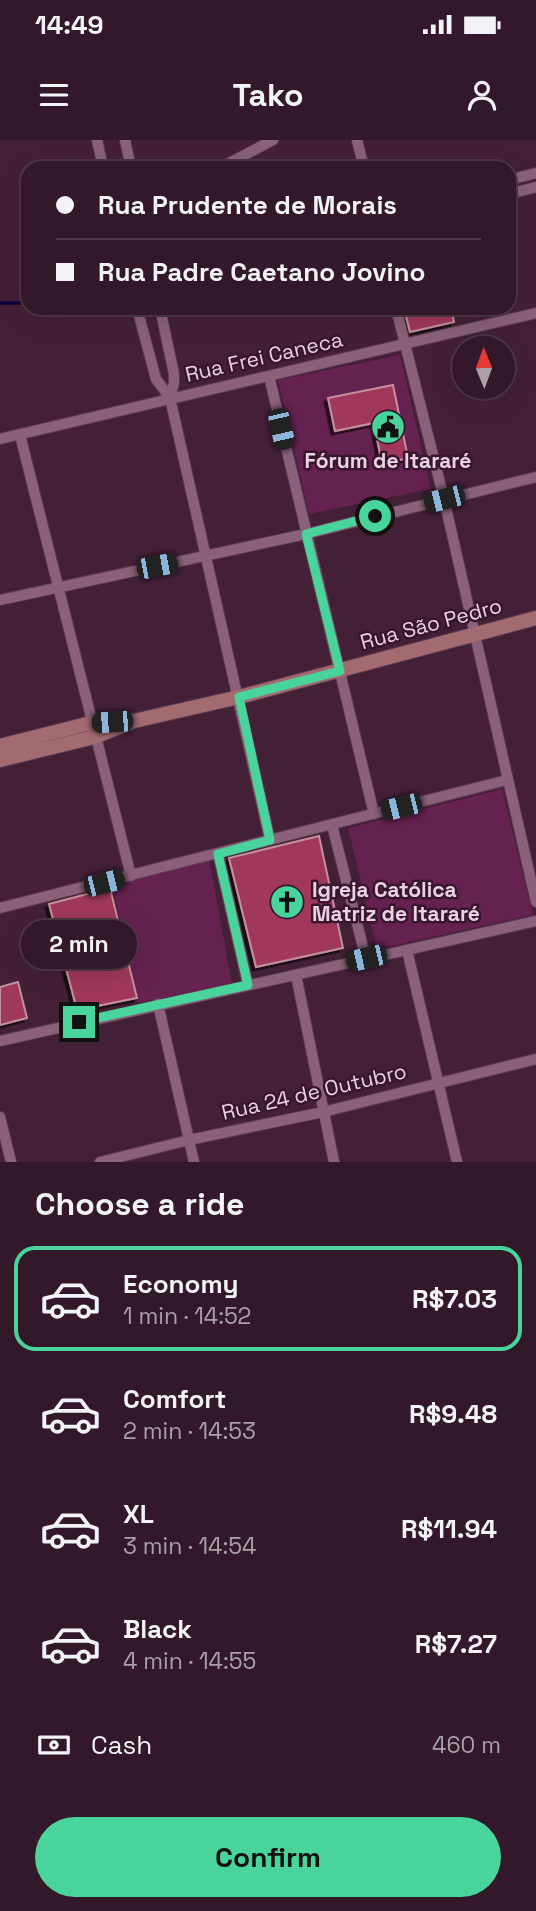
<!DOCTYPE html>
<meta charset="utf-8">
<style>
:root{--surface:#331829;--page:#3e2535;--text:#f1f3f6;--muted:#a9a0a8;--line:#4e3746;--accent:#49d49c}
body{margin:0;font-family:"Space Grotesk",sans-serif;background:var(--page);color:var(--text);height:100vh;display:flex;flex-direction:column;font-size:26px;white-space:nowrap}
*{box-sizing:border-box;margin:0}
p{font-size:23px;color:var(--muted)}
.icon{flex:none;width:38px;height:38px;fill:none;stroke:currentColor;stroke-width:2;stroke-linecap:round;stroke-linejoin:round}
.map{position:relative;height:1022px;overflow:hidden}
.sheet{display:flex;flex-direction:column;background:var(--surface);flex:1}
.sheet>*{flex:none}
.hud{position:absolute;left:21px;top:21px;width:495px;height:154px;border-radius:21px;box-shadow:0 7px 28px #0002,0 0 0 2px var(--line);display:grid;align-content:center;height:154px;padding:0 35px;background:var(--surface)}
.needle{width:46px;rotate:359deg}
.fabs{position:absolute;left:452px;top:196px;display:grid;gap:14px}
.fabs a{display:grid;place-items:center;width:63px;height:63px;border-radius:50%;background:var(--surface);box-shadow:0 7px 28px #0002,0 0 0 2px var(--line);font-size:35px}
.end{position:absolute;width:32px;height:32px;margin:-16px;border:9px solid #49d49c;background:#111;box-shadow:0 0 0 4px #111}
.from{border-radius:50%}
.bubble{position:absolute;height:49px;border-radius:24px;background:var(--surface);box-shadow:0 7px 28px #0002,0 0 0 2px var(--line);font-size:23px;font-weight:800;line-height:49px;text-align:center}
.car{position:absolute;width:21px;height:42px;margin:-21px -10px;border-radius:9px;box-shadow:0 0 5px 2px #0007;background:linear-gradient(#222 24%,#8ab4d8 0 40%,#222 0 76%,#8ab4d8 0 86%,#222 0)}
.hud b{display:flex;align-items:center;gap:24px;height:66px;font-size:26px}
.hud b+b{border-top:2px solid var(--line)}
.hud i{width:18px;height:18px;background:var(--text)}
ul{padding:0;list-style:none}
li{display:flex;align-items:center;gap:21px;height:105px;margin:0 14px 10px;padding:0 21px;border:4px solid transparent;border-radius:21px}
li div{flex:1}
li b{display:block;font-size:26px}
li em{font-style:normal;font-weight:800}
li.on{border-color:var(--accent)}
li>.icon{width:63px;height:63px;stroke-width:1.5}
h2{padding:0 35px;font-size:32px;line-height:84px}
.pay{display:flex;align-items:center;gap:18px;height:77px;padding:0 35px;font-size:26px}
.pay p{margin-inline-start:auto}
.cta{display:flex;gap:14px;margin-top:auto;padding:14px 35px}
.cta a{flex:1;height:80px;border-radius:42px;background:var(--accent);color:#111;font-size:28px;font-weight:800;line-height:80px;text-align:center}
.status{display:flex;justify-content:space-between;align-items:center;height:49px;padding:0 35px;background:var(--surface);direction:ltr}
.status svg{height:19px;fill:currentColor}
header{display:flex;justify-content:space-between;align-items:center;height:91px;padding:0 35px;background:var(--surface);font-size:32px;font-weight:800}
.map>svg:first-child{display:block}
.green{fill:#65214f}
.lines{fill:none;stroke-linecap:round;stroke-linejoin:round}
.stream{stroke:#110041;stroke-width:3.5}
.building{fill:#a0395c;stroke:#c4909d;stroke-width:2;filter:url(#shadow)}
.street-casing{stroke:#5b3c50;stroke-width:12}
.secondary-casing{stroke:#5b3c50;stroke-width:16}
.street{stroke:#8b617a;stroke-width:10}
.secondary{stroke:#a36a70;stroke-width:14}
.route{stroke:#49d49c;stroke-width:9}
.labels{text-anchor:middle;stroke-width:5;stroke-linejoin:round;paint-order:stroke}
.street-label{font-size:21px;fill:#ead2e0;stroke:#39162d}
.poi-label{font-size:21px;font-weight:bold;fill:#ead2e0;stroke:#39162d}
</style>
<div class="status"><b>14:49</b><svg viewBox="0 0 49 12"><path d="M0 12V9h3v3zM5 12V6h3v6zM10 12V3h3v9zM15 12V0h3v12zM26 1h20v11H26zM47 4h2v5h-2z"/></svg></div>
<header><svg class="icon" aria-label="menu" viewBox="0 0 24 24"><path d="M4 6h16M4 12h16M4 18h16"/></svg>Tako<svg class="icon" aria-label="person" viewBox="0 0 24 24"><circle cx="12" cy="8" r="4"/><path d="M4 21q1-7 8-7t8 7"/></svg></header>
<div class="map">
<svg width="536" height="1022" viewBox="0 0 536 1022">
<defs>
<filter id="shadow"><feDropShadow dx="-3.5" dy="3.5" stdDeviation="0" flood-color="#0009"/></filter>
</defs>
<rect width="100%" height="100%" fill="#442037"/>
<g class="green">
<polygon points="400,215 431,349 309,374 278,240"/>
<polygon points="502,649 533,775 377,809 348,688"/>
<polygon points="209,718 232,845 138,863 112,744"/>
</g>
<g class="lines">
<polyline class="stream" points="0,163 28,163"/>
</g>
<g class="building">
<polygon points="404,168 451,168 454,182 410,192"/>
<polygon points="393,245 408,318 382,324 374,283 335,291 328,258"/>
<polygon points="319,696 343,808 256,827 229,718"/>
<polygon points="110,748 137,858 77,870 49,764"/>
<polygon points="18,842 27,878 0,885 0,847"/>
</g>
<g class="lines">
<g class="street-casing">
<g id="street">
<polyline points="97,0 103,28"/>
<polyline points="125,0 131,28"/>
<polyline points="357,0 364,28"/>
<polyline points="220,28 273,0"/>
<polyline points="509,40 536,33"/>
<polyline points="509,54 536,47"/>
<polyline points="137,168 156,239 170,258"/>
<polyline points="160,168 174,234 174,243 170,258 270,700"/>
<polyline points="396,168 444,359 536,762"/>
<polyline points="269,236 374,674"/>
<polyline points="20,295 131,736"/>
<polyline points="0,299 536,173"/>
<polyline points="0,460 306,394 536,337"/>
<polyline points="332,685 366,819"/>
<polyline points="218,714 248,845"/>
<polyline points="0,768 507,640"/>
<polyline points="407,810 457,1022"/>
<polyline points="296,835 334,1022"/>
<polyline points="158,864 194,1022"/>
<polyline points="0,901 536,781"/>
<polyline points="0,977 11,1022"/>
<polyline points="100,1022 189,1000 323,972 536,919"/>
</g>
</g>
<g class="secondary-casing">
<g id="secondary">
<polyline points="0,606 91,583 122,582"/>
<polyline points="0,620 94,597 134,581 239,557 536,478"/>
</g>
</g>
<use href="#street" class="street"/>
<use href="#secondary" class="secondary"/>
</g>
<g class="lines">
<polyline class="route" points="79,882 248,845 218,714 270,700 239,557 340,531 306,394 375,376"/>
</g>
<defs>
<g id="civic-disc" transform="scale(1.75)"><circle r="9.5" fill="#49d49c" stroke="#39162d"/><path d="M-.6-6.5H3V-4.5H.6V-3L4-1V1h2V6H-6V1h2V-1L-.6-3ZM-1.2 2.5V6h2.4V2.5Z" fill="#111"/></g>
<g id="church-disc" transform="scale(1.75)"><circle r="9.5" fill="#49d49c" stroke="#39162d"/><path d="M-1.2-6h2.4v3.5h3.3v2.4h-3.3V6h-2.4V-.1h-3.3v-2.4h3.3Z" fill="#111"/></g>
</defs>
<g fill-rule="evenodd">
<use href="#civic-disc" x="388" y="287"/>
<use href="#church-disc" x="287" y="762"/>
</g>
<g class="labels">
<g class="street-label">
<text transform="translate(264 217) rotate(-13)" y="7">Rua Frei Caneca</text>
<text transform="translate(431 484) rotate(-15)" y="7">Rua São Pedro</text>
<text transform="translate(314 952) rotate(-13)" y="7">Rua 24 de Outubro</text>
</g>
<g class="poi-label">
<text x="388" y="328">Fórum de Itararé</text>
<text x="312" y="757" text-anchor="start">Igreja Católica<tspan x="312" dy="24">Matriz de Itararé</tspan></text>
</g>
</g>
</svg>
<div class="fabs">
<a><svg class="needle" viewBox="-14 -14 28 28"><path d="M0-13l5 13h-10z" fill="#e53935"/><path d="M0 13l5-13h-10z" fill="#a9a0a8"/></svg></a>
</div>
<i class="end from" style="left:375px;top:376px"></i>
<i class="end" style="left:79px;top:882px"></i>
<div class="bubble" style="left:21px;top:780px;width:116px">2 min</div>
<i class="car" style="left:281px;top:289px;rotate:167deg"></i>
<i class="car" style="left:444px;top:359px;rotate:256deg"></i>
<i class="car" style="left:157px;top:426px;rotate:79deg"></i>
<i class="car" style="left:112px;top:582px;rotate:267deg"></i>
<i class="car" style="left:401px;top:667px;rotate:256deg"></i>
<i class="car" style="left:104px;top:743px;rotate:76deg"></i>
<i class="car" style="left:366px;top:818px;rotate:257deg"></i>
<div class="hud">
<b><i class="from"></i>Rua Prudente de Morais</b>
<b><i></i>Rua Padre Caetano Jovino</b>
</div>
</div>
<section class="sheet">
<h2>Choose a ride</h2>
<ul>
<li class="on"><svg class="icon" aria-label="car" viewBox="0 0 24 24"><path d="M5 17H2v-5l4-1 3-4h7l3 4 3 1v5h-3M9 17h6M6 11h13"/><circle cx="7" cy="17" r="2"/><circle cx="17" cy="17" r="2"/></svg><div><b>Economy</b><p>1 min · 14:52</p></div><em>R$7.03</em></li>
<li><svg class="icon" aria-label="car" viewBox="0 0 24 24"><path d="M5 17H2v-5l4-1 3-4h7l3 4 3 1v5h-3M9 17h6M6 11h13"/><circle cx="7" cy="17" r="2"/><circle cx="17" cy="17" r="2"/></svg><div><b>Comfort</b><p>2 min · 14:53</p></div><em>R$9.48</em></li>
<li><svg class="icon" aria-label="car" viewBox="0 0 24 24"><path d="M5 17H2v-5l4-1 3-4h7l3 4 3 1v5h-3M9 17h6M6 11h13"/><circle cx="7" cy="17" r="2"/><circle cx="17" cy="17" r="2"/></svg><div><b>XL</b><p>3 min · 14:54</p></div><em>R$11.94</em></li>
<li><svg class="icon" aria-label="car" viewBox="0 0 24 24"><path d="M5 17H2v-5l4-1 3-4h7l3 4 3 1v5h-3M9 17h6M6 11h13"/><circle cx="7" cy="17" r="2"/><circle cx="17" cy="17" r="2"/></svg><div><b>Black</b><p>4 min · 14:55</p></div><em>R$7.27</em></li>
</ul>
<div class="pay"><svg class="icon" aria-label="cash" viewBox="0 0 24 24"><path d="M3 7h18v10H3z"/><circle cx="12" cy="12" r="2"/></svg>Cash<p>460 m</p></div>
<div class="cta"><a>Confirm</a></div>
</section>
